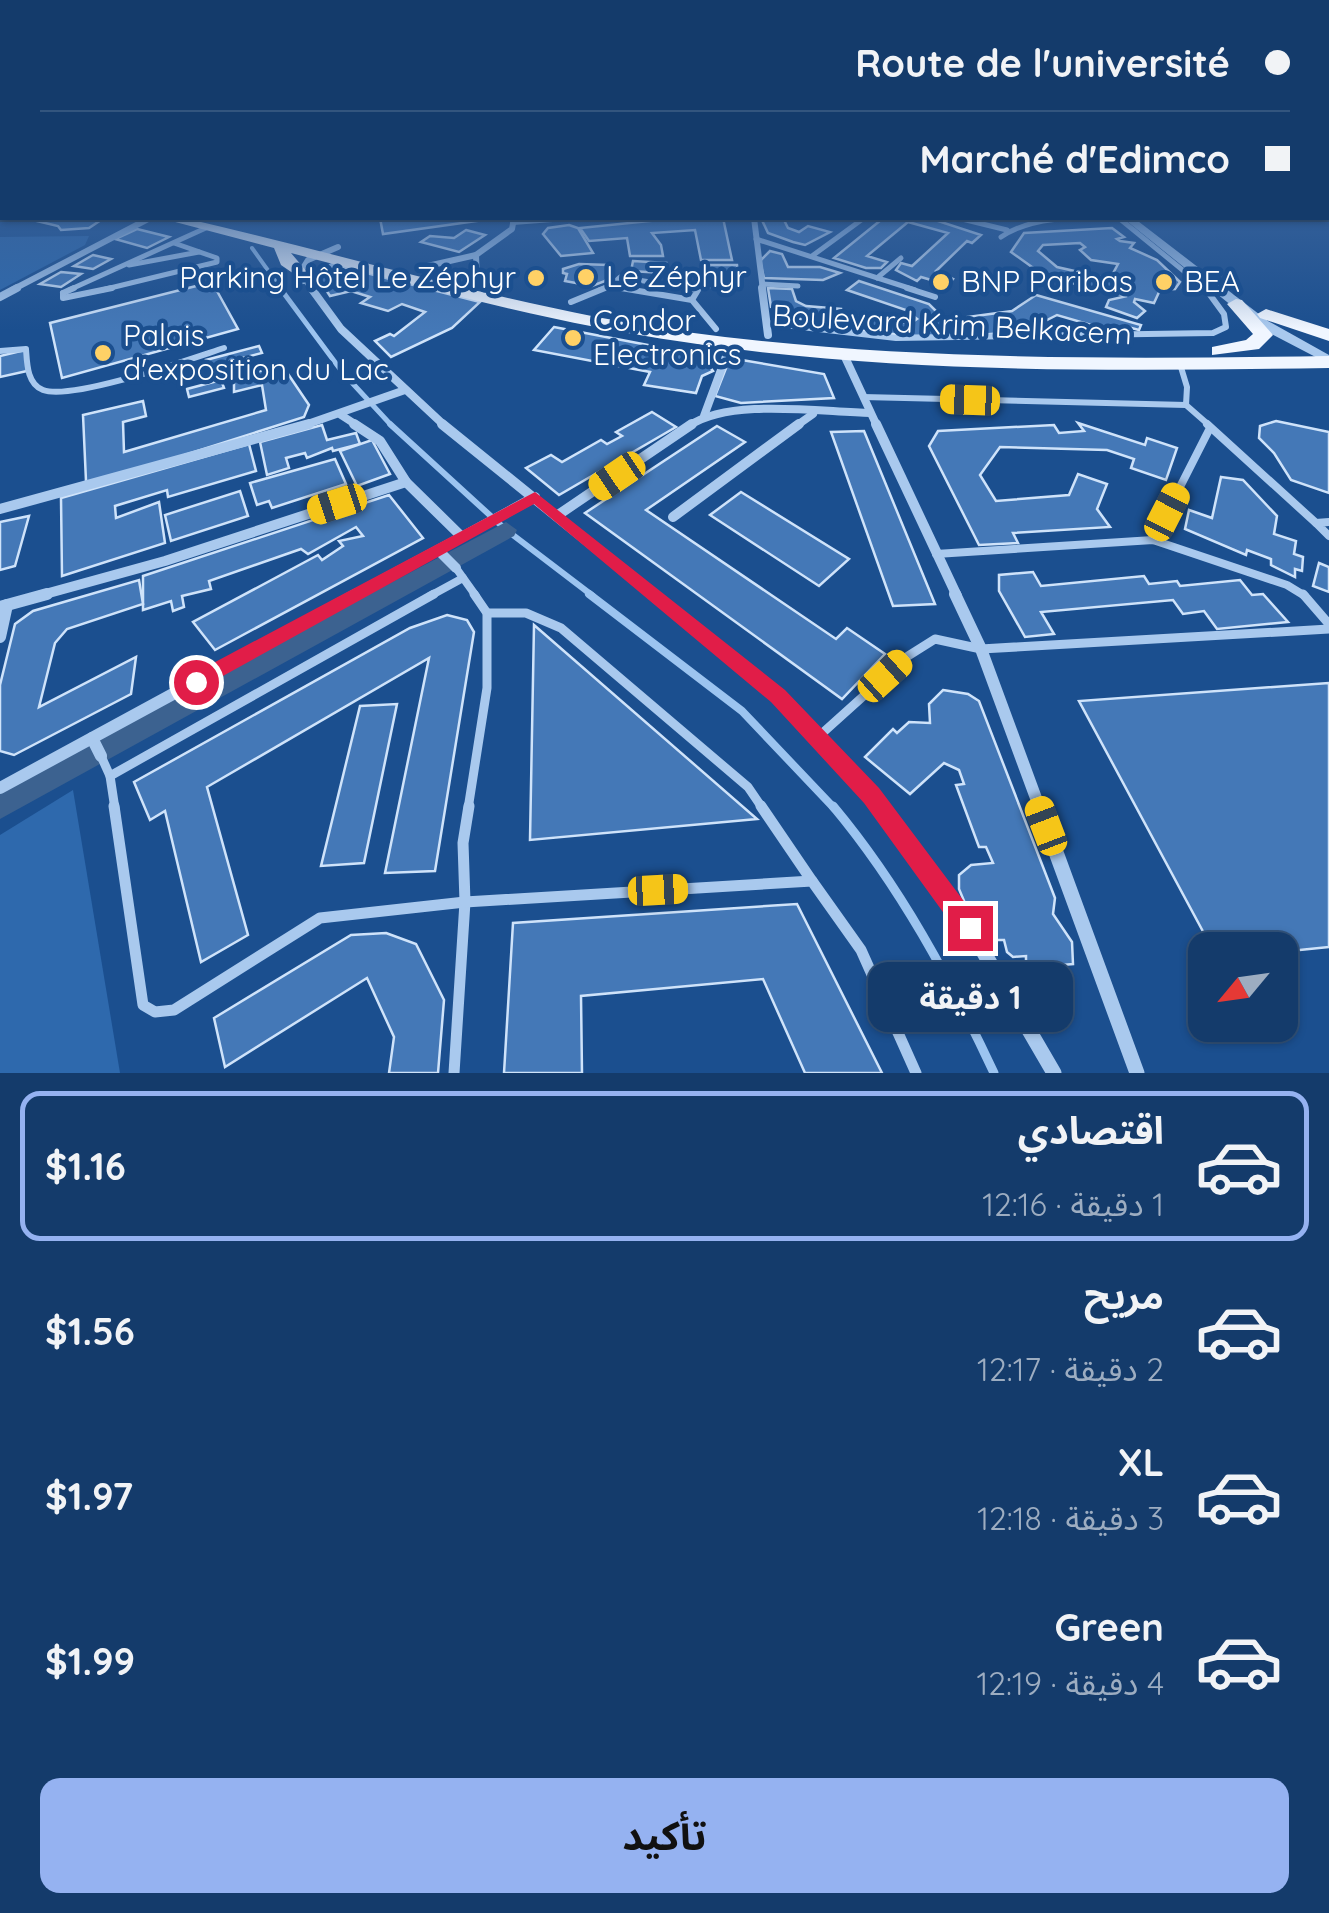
<!DOCTYPE html>
<html lang="ar">
<meta charset="utf-8">
<style>
:root{--surface:#143b6b;--page:#214673;--text:#f1f3f6;--muted:#9dadc1;--line:#33557e;--accent:#95b2f1}
body{margin:0;font-family:Quicksand,"Noto Sans Arabic",sans-serif;background:var(--page);color:var(--text);direction:rtl;height:100vh;display:flex;flex-direction:column;font-size:38px;white-space:nowrap}
*{box-sizing:border-box;margin:0}
p{font-size:32px;color:var(--muted)}
.icon{flex:none;width:55px;height:55px;fill:none;stroke:currentColor;stroke-width:2;stroke-linecap:round;stroke-linejoin:round}
.map{position:relative;height:1073px;overflow:hidden;direction:ltr}
.details{display:flex;flex-direction:column;background:var(--surface);flex:1}
.details>*{flex:none}
.top-card{position:absolute;left:0px;top:0px;width:1330px;height:220px;box-shadow:0 2px 8px #0004,0 0 0 2px var(--line);direction:rtl;display:grid;align-content:center;height:220px;padding:0 40px;background:var(--surface)}
.needle{width:65px;rotate:241deg}
.tools{position:absolute;left:1188px;top:932px;display:grid;gap:20px}
.tools a{display:grid;place-items:center;width:110px;height:110px;border-radius:20px;background:var(--surface);box-shadow:0 2px 8px #0004,0 0 0 2px var(--line);font-size:50px}
.end{position:absolute;width:45px;height:45px;margin:-22px;border:12px solid #e11d48;background:#fff;box-shadow:0 0 0 5px #fff}
.from{border-radius:50%}
.bubble{position:absolute;height:70px;border-radius:20px;background:var(--surface);box-shadow:0 2px 8px #0004,0 0 0 2px var(--line);font-size:32px;font-weight:700;line-height:70px;text-align:center;direction:rtl}
.car{position:absolute;width:30px;height:60px;margin:-30px -15px;border-radius:12px;box-shadow:0 0 8px 2px #0007;background:linear-gradient(#f5c518 24%,#345 0 40%,#f5c518 0 76%,#345 0 86%,#f5c518 0)}
.top-card b{display:flex;align-items:center;gap:35px;height:95px;font-size:38px}
.top-card b+b{border-top:2px solid var(--line)}
.top-card i{width:25px;height:25px;background:var(--text)}
ul{padding:18px 0 0;list-style:none}
li{display:flex;align-items:center;gap:30px;height:150px;margin:0 20px 15px;padding:0 20px;border:5px solid transparent;border-radius:20px}
li div{flex:1}
li b{display:block;font-size:38px}
li em{font-style:normal;font-weight:700}
li.on{border-color:var(--accent)}
li>.icon{width:90px;height:90px;stroke-width:1.5}
.action{display:flex;gap:20px;margin-top:auto;padding:20px 40px}
.action a{flex:1;height:115px;border-radius:20px;background:var(--accent);color:#111;font-size:40px;font-weight:700;line-height:115px;text-align:center}
.map>svg:first-child{display:block}
.green{fill:#2e69ad}
.lines{fill:none;stroke-linecap:round;stroke-linejoin:round}
.stream-far4{stroke:#9cc4f0;stroke-width:4}
.stream-far3{stroke:#9cc4f0;stroke-width:5}
.stream-far2{stroke:#9cc4f0;stroke-width:6}
.stream-far1{stroke:#9cc4f0;stroke-width:8}
.stream{stroke:#9cc4f0;stroke-width:9}
.canal{fill:#3c6290;fill-rule:evenodd}
.building{fill:#4478b7;stroke:#cfe3fa;stroke-width:2.5;fill-rule:evenodd}
.service-far4{stroke:#a9c9ee;stroke-width:5}
.service-far3{stroke:#a9c9ee;stroke-width:6}
.service-far2{stroke:#a9c9ee;stroke-width:8}
.service-far1{stroke:#a9c9ee;stroke-width:9}
.service{stroke:#a9c9ee;stroke-width:11}
.minor-far4{stroke:#a9c9ee;stroke-width:6}
.minor-far3{stroke:#a9c9ee;stroke-width:8}
.minor-far2{stroke:#a9c9ee;stroke-width:10}
.minor-far1{stroke:#a9c9ee;stroke-width:12}
.minor{stroke:#a9c9ee;stroke-width:15}
.tertiary{fill:#a9c9ee;fill-rule:evenodd}
.primary{fill:#f0f6ff;fill-rule:evenodd}
.route{fill:#e11d48}
.poi-dot{fill:#ffd166;stroke:#1b4f8f;stroke-width:4}
.labels{text-anchor:middle;stroke-width:9;stroke-linejoin:round;paint-order:stroke}
.far-poi-label{font-size:30px;fill:#fff;stroke:#1b4f8f;text-anchor:start}
.far-street-label{font-size:30px;fill:#fff;stroke:#1b4f8f}
</style>
<div class="map">
<svg width="1329" height="1073" viewBox="0 0 1329 1073">
<rect width="100%" height="100%" fill="#1b4f8f"/>
<g class="green">
<polygon points="89,236 85,245 0,290 0,237"/>
<polygon points="73,790 120,1073 0,1073 0,835"/>
</g>
<g class="lines">
<polyline class="stream-far4" points="252,248 282,290"/>
<polyline class="stream-far3" points="280,288 343,373 392,426"/>
<polyline class="stream-far2" points="390,424 505,529 593,596"/>
<polyline class="stream-far1" points="589,594 742,711 835,809"/>
<path class="stream" d="M833 806C900 886 950 979 994 1073"/>
<polygon class="canal" points="506,522 517,530 514,536 0,819 0,789"/>
</g>
<g class="building">
<polygon points="43,218 98,218 101,220 89,228 61,230 58,226 37,221"/>
<polygon points="380,218 498,218 383,234"/>
<polygon points="679,218 723,218 732,260 701,260 695,230 652,233 661,245 663,256 630,256 627,238 589,241 580,228"/>
<polygon points="761,218 783,218 788,228 799,232 808,226 830,232 805,245 793,242 768,233"/>
<polygon points="889,218 929,218 981,235 972,243 967,241 936,271 953,279 948,285 921,277 917,281 896,270 901,263 912,266 948,233 908,222 867,256 887,262 881,268 866,268 834,258 881,220"/>
<polygon points="569,225 578,228 593,253 561,256 543,234 548,228"/>
<path d="M1112 228 1124 237 1117 239 1120 241 1134 243 1130 248 1157 260 1180 282 1175 289 1160 290 1154 303 1135 299 1134 302 1145 311 1137 318 1106 307 1109 300 1127 296 1046 277 1011 252 1024 233ZM1080 243 1085 247 1080 250 1091 260 1118 264 1110 279 1057 267 1038 251 1043 245Z"/>
<polygon points="137,229 169,237 147,248 115,239"/>
<polygon points="466,230 485,235 459,252 421,242 430,236 454,238"/>
<polygon points="770,251 782,254 788,267 820,267 840,273 823,280 764,278 760,261"/>
<polygon points="93,255 111,259 93,269 74,266"/>
<polygon points="633,261 666,263 663,273 631,271"/>
<polygon points="579,264 609,265 610,273 605,281 592,286 565,281 567,274 563,273 563,269"/>
<polygon points="710,265 737,265 739,285 711,287"/>
<polygon points="343,267 480,302 452,328 391,357 375,341 390,334 394,336 425,312 402,304 388,311 361,303 370,297 351,291 330,296 317,276"/>
<polygon points="61,272 81,274 61,287 40,284"/>
<polygon points="859,281 929,304 941,316 949,336 912,336 837,328 838,324 794,318 771,307 768,288 792,289 796,301 806,306 841,309 841,315 911,323 917,319 906,310 847,290"/>
<polygon points="212,282 238,329 62,378 50,323"/>
<polygon points="1036,295 1141,325 1139,330 1124,326 1123,331 1099,331 1095,326 1057,315 1037,325 1015,329 1017,332 978,335 968,317 1012,311"/>
<polygon points="554,327 700,355 699,359 706,362 713,371 702,376 696,393 644,385 650,372 534,350"/>
<polygon points="259,346 262,353 208,367 206,360"/>
<polygon points="25,350 27,371 0,377 0,356"/>
<polygon points="730,358 824,374 834,398 741,403 715,396"/>
<polygon points="282,365 309,405 304,417 100,482 86,481 83,415 143,401 146,416 123,422 124,452 266,410 262,385 234,392 234,378"/>
<polygon points="221,380 224,388 189,397 187,389"/>
<polygon points="652,412 676,427 559,495 526,468 551,455 562,462 601,440 607,444 622,436 616,432"/>
<polygon points="1276,421 1329,432 1329,493 1291,480 1274,453 1259,438 1260,426"/>
<polygon points="1078,423 1145,445 1147,438 1177,448 1166,480 1131,468 1134,459 1107,450 1000,447 980,475 996,501 1069,495 1078,474 1107,484 1097,509 1110,527 1013,533 1018,543 979,545 929,446 938,431 1054,425 1059,433 1084,431"/>
<polygon points="322,425 327,440 356,433 360,444 333,451 332,448 307,458 305,453 286,458 289,468 267,475 260,442"/>
<polygon points="717,426 745,442 646,510 836,639 847,628 885,654 842,699 585,513"/>
<polygon points="864,431 935,604 893,606 831,432"/>
<polygon points="372,440 390,474 357,486 340,451"/>
<polygon points="249,444 256,471 168,497 167,490 115,506 116,518 159,502 165,543 62,576 61,498"/>
<polygon points="335,459 346,484 272,508 269,501 257,505 250,483"/>
<polygon points="1221,477 1243,480 1277,516 1274,534 1296,541 1294,554 1303,557 1302,571 1295,569 1295,577 1271,565 1271,559 1247,550 1246,555 1185,529 1189,510 1212,518"/>
<polygon points="240,491 248,516 171,541 165,515"/>
<polygon points="741,492 849,559 819,586 710,515"/>
<polygon points="389,495 423,538 215,650 193,622 318,555 322,560 343,546 339,541 363,536 356,527 308,554 301,549 209,581 211,589 182,596 184,607 173,611 171,601 143,610 143,576"/>
<polygon points="29,516 15,566 0,570 0,522"/>
<polygon points="1319,563 1329,567 1329,592 1313,586"/>
<polygon points="1033,572 1041,586 1144,576 1149,584 1177,581 1180,586 1240,580 1252,595 1263,594 1288,622 1217,629 1204,611 1183,614 1173,600 1041,612 1054,634 1025,637 999,591 999,575"/>
<polygon points="139,580 143,604 67,629 55,643 39,707 136,657 131,694 14,755 0,751 0,685 15,624 33,611"/>
<polygon points="447,615 467,620 474,632 435,871 385,873 429,658 207,787 248,935 201,962 165,811 150,820 134,782 410,628"/>
<polygon points="534,625 757,819 530,840"/>
<polygon points="1329,683 1329,947 1280,952 1213,950 1079,701"/>
<polygon points="943,690 968,694 979,701 1055,898 1053,914 1072,942 1073,964 1061,965 1065,973 1043,976 1032,962 1026,967 1026,956 1013,957 1007,952 1004,940 996,940 994,931 979,927 976,915 967,908 959,889 959,875 971,865 993,863 986,847 979,847 956,785 964,784 959,770 944,763 910,794 865,757 893,729 897,733 909,722 930,723 929,704"/>
<polygon points="397,704 364,863 321,866 360,706"/>
<polygon points="797,904 882,1073 805,1073 763,979 581,996 582,1073 504,1073 513,923"/>
<polygon points="386,933 416,944 444,1000 438,1073 389,1073 394,1037 367,978 225,1067 214,1018 351,935"/>
</g>
<g class="lines">
<g class="service-far4">
<polyline points="958,218 1007,230"/>
<polyline points="1120,219 1207,290"/>
<path d="M1001 237C1039 211 1098 219 1142 218"/>
<polyline points="756,239 915,290"/>
<polyline points="812,256 864,218"/>
<polyline points="129,265 199,252"/>
<polyline points="877,278 901,258"/>
<polyline points="762,284 798,286"/>
<polyline points="610,286 620,277 698,290"/>
<polyline points="69,290 208,227"/>
<polyline points="102,290 217,262 217,258 174,243"/>
<polyline points="599,290 610,286 636,290"/>
</g>
<g class="service-far3">
<polyline points="621,288 692,300 716,329"/>
<polyline points="686,288 698,290 692,300"/>
<polyline points="907,288 935,297"/>
<polyline points="63,293 63,298 112,288"/>
<polyline points="63,293 74,288"/>
<polyline points="571,302 605,288"/>
<polyline points="767,323 896,338 1213,333 1226,327 1224,314 1205,288"/>
<path d="M0 351 26 349C27 363 27 384 43 390 72 401 190 359 224 348"/>
<polyline points="863,397 1186,405 1187,387 1180,364"/>
<polyline points="1186,405 1210,426"/>
</g>
<g class="service-far2">
<polyline points="1207,424 1316,523"/>
<polyline points="1329,522 1316,523 1329,536"/>
<polyline points="1153,540 1210,428"/>
<polyline points="936,554 1153,540 1287,585 1305,596"/>
<polyline points="456,568 476,596"/>
<polyline points="430,596 463,578"/>
</g>
<g class="service-far1">
<polyline points="1303,594 1329,624"/>
<polyline points="487,613 526,613 561,628 748,787 763,809"/>
<polyline points="818,737 908,656 935,639 981,649 1329,629"/>
<polyline points="101,756 110,776 434,594"/>
<polyline points="110,776 115,809"/>
<polyline points="468,809 487,688 487,613 474,594"/>
</g>
<g class="service">
<polyline points="114,806 143,1005 155,1012 174,1010 320,918 465,902 454,1073"/>
<polyline points="469,806 463,843 465,902 812,881 861,950 916,1073"/>
<polyline points="761,806 812,881"/>
</g>
<g class="minor-far4">
<polyline points="754,218 763,290"/>
<polyline points="513,222 566,218"/>
<polyline points="476,255 477,282"/>
<polyline points="423,267 476,255 512,229 514,218"/>
<polyline points="303,281 342,261"/>
<polyline points="12,290 150,218"/>
<polyline points="313,290 300,273 308,260 338,247"/>
</g>
<g class="minor-far3">
<polyline points="311,288 341,329 445,426"/>
<polyline points="762,288 768,335"/>
<polyline points="0,297 17,288"/>
<polyline points="844,355 877,426"/>
<polyline points="341,415 358,426"/>
<polyline points="704,416 731,343"/>
<polyline points="302,426 405,390"/>
<path d="M689 426C730 398 819 412 870 413"/>
<polyline points="796,426 813,414"/>
</g>
<g class="minor-far2">
<polyline points="442,424 655,596"/>
<polyline points="876,424 957,596"/>
<polyline points="0,509 309,424"/>
<polyline points="558,515 692,424"/>
<polyline points="673,517 799,424"/>
<polyline points="462,537 535,497"/>
<polyline points="438,550 456,568"/>
<polyline points="38,596 165,561 406,482"/>
<polyline points="352,596 462,537 406,482 380,441 354,424"/>
</g>
<g class="minor-far1">
<polyline points="652,594 778,696 880,809"/>
<polyline points="955,594 981,649 1040,809"/>
<polyline points="7,605 47,594"/>
<polyline points="0,607 7,605 0,637"/>
<polyline points="92,738 101,756"/>
<polyline points="0,788 357,594"/>
</g>
<g class="minor">
<polyline points="878,806 969,927 1054,1073"/>
<polyline points="1039,806 1137,1073"/>
</g>
<polygon class="tertiary" points="1123,218 1134,218 1268,321 1329,355 1329,364 1258,327"/>
<g class="primary">
<rect x="0" y="187" width="2" height="8"/>
<path d="M160 218H184C351 256 516 308 686 332 899 361 1115 359 1329 356V368C1114 371 897 374 684 342 551 323 421 287 291 253L308 273 300 278 281 265 274 248Z"/>
<polygon points="1236,299 1242,300 1273,335 1259,349 1212,355 1212,347 1246,340 1253,334 1227,304"/>
<polygon points="1266,309 1329,329 1329,341 1260,318 1257,314"/>
</g>
</g>
<linearGradient id="sky" x2="0" y2="1"><stop stop-color="#0f2b4f"/><stop offset="0.55" stop-color="#39639b"/><stop offset="1" stop-color="#39639b" stop-opacity="0"/></linearGradient>
<rect width="1329" height="330" fill="url(#sky)"/>
<polygon class="route" points="535,492 785,690 879,788 978,920 982,928 978,937 970,940 961,937 864,803 771,702 534,504 203,687 189,687 189,676"/>
<g class="poi-dot">
<circle cx="586" cy="277" r="10"/>
<circle cx="536" cy="278" r="10"/>
<circle cx="941" cy="282" r="10"/>
<circle cx="1164" cy="282" r="10"/>
<circle cx="573" cy="338" r="10"/>
<circle cx="103" cy="353" r="10"/>
</g>
<g class="labels">
<g class="far-poi-label">
<text x="606" y="287">Le Zéphyr</text>
<text x="516" y="288" text-anchor="end">Parking Hôtel Le Zéphyr</text>
<text x="961" y="292">BNP Paribas</text>
<text x="1184" y="292">BEA</text>
<text x="593" y="331">Condor<tspan x="593" dy="34">Electronics</tspan></text>
<text x="123" y="346">Palais<tspan x="123" dy="34">d'exposition du Lac</tspan></text>
</g>
<g class="far-street-label">
<text transform="translate(952 325) rotate(3)" y="10">Boulevard Krim Belkacem</text>
</g>
</g>
</svg>
<div class="tools">
<a><svg class="needle" viewBox="-14 -14 28 28"><path d="M0-13l5 13h-10z" fill="#e53935"/><path d="M0 13l5-13h-10z" fill="#9dadc1"/></svg></a>
</div>
<i class="end from" style="left:196px;top:682px"></i>
<i class="end" style="left:970px;top:928px"></i>
<div class="bubble" style="left:868px;top:962px;width:205px">1 دقيقة</div>
<i class="car" style="left:970px;top:400px;rotate:272deg"></i>
<i class="car" style="left:617px;top:476px;rotate:236deg"></i>
<i class="car" style="left:337px;top:504px;rotate:252deg"></i>
<i class="car" style="left:1167px;top:512px;rotate:27deg"></i>
<i class="car" style="left:885px;top:676px;rotate:48deg"></i>
<i class="car" style="left:1046px;top:826px;rotate:339deg"></i>
<i class="car" style="left:658px;top:890px;rotate:87deg"></i>
<div class="top-card">
<b><i class="from"></i>Route de l'université</b>
<b><i></i>Marché d'Edimco</b>
</div>
</div>
<section class="details">
<ul>
<li class="on"><svg class="icon" aria-label="car" viewBox="0 0 24 24"><path d="M5 17H2v-5l4-1 3-4h7l3 4 3 1v5h-3M9 17h6M6 11h13"/><circle cx="7" cy="17" r="2"/><circle cx="17" cy="17" r="2"/></svg><div><b>اقتصادي</b><p>1 دقيقة · 12:16</p></div><em>$1.16</em></li>
<li><svg class="icon" aria-label="car" viewBox="0 0 24 24"><path d="M5 17H2v-5l4-1 3-4h7l3 4 3 1v5h-3M9 17h6M6 11h13"/><circle cx="7" cy="17" r="2"/><circle cx="17" cy="17" r="2"/></svg><div><b>مريح</b><p>2 دقيقة · 12:17</p></div><em>$1.56</em></li>
<li><svg class="icon" aria-label="car" viewBox="0 0 24 24"><path d="M5 17H2v-5l4-1 3-4h7l3 4 3 1v5h-3M9 17h6M6 11h13"/><circle cx="7" cy="17" r="2"/><circle cx="17" cy="17" r="2"/></svg><div><b>XL</b><p>3 دقيقة · 12:18</p></div><em>$1.97</em></li>
<li><svg class="icon" aria-label="car" viewBox="0 0 24 24"><path d="M5 17H2v-5l4-1 3-4h7l3 4 3 1v5h-3M9 17h6M6 11h13"/><circle cx="7" cy="17" r="2"/><circle cx="17" cy="17" r="2"/></svg><div><b>Green</b><p>4 دقيقة · 12:19</p></div><em>$1.99</em></li>
</ul>
<div class="action"><a>تأكيد</a></div>
</section>
